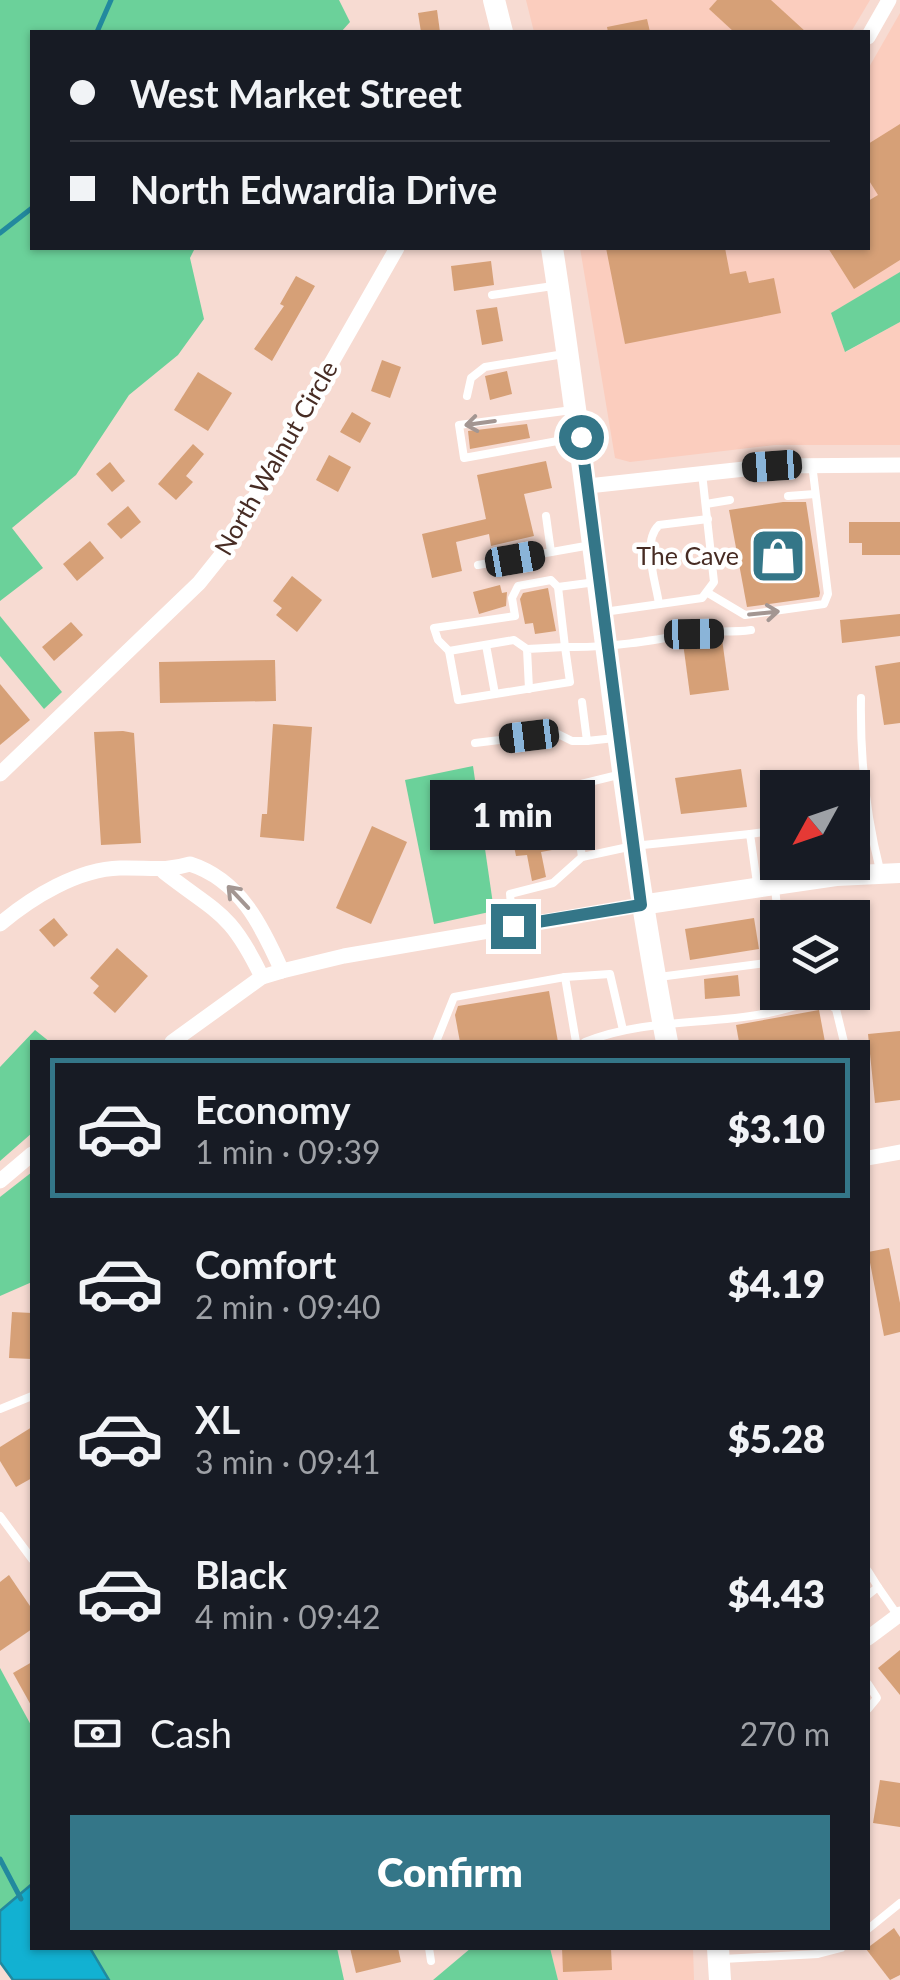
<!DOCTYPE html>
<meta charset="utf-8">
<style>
:root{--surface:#171b24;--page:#242831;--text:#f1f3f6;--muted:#9ea1a6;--line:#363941;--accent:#347688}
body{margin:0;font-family:Lato,sans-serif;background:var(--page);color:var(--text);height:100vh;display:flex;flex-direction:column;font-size:38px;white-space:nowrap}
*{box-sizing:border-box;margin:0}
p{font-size:32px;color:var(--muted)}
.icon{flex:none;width:55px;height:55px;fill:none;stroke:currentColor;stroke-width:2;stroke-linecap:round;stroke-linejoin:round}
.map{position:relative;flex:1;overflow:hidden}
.drawer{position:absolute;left:30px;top:1040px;width:840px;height:910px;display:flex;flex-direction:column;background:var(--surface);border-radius:0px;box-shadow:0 2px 8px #0004}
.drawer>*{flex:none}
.hud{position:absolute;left:30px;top:30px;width:840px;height:220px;border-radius:0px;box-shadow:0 2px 8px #0004;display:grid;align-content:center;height:220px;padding:0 40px;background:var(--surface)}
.needle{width:65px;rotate:230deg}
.fabs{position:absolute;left:760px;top:770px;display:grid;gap:20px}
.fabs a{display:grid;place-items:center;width:110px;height:110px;border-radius:0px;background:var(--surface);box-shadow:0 2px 8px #0004;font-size:50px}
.end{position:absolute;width:45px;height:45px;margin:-22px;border:12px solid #347688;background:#fff;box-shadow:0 0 0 5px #fff}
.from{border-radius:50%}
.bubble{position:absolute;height:70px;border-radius:0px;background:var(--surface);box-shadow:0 2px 8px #0004;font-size:32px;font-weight:800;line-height:70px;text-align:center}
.car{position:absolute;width:30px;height:60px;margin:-30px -15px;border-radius:12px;box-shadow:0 0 8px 2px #0007;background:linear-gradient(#222 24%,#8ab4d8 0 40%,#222 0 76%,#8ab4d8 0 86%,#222 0)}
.hud b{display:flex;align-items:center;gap:35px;height:95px;font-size:38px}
.hud b+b{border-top:2px solid var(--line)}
.hud i{width:25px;height:25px;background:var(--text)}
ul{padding:18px 0 0;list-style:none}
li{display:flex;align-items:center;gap:30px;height:140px;margin:0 20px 15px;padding:0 20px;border:5px solid transparent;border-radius:0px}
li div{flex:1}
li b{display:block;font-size:38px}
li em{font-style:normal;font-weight:800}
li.current{border-color:var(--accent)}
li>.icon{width:90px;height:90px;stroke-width:1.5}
.pay{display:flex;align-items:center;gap:25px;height:110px;padding:0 40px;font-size:38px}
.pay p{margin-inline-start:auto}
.button{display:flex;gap:20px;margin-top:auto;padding:20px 40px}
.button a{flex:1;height:115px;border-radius:0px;background:var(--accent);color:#fff;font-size:40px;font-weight:800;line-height:115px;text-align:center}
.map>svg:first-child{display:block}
.built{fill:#fbcdbe}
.green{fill:#6bd19a}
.water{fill:#12b1d2;stroke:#22899e;stroke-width:2.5}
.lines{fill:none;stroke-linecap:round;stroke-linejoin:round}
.stream{stroke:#22899e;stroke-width:5}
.building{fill:#d6a077}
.lane{stroke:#fff;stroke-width:8}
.street{stroke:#fff;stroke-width:15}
.secondary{stroke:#fff;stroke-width:20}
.primary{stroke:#fff;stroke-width:22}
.oneway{stroke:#a39692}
.route{stroke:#347688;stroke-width:12}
.labels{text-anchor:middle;stroke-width:9;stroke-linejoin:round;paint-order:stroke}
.street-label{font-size:25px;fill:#472c24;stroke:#fff}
.poi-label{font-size:25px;fill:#472c24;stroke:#fff;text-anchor:end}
</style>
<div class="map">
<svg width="900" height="1980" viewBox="0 0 900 1980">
<rect width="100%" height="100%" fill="#f7dbd2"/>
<g class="built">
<polygon points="526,0 870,0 851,32 534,32"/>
<polygon points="900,13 900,272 831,314 846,352 900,322 900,445 775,445 630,462 615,458 580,248 868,248 868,69"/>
<polygon points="550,1948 693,1948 694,1980 558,1980"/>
</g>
<g class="green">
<polygon points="0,0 339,0 350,22 341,32 32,32 32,248 195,248 190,258 204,319 178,355 129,395 76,475 12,528 43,568 0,601"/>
<polygon points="900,272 900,322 845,352 831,313"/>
<polygon points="0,616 62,692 44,709 0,656"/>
<polygon points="473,766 494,911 434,924 405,780"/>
<polygon points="35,1030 50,1042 32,1042 32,1133 0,1161 0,1067"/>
<polygon points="32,1172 32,1282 0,1296 0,1197"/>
<polygon points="0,1668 32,1727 32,1884 0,1911"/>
<polygon points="90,1948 337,1948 344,1980 109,1980"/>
<polygon points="471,1948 550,1948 558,1980 433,1980"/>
</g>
<polygon class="water" points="32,1884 32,1948 90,1948 109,1980 13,1980 0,1962 0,1911"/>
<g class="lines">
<g class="stream">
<polyline points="97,32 111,0"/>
<polyline points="0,233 32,208"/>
<polyline points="0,1859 21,1899"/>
</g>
</g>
<g class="building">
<polygon points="717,0 771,0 806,32 734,32 709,9"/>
<polygon points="437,10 440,32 421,32 418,13"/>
<polygon points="647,19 650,32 608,32 607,27"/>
<polygon points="900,124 900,260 854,289 828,248 868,248 868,201 878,195 868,179 868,144"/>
<polygon points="606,248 725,248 730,274 746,271 749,283 774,278 781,313 625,344"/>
<polygon points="491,261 494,285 454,291 451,266"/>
<polygon points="296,276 315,286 272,361 254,349 284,306 280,304"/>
<polygon points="497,307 503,341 482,345 476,310"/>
<polygon points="382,360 401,367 390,398 371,391"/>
<polygon points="507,371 512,394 490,400 485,376"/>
<polygon points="198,372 232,393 208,431 174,410"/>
<polygon points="352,412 371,423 360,443 340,432"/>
<polygon points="527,424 530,438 470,449 468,431"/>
<polygon points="193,444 204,454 186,476 193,482 176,500 158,484"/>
<polygon points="329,455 351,467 338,492 316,480"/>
<polygon points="546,461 552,488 524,494 534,536 491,546 489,534 456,542 462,571 432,578 422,534 486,519 477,475"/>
<polygon points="110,462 125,481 112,492 96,474"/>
<polygon points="783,502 806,502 820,593 819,597 747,607 729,510"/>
<polygon points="128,506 141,522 121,539 107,524"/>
<polygon points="849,522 900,522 900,555 862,555 862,543 849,543"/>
<polygon points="90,541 104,558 77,581 63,564"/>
<polygon points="292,576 322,600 297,632 276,615 282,608 273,601"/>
<polygon points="500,585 502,593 507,592 506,606 479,614 473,592"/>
<polygon points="548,588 556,631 535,634 533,623 525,624 520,599 523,593"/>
<polygon points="900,614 900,636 842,643 840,620"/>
<polygon points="71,622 83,635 54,661 42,647"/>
<polygon points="722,639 729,690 690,695 683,643"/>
<polygon points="275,660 276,701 160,703 159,662"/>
<polygon points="900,662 900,723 884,725 875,666"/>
<polygon points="0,684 30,720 0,745"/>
<polygon points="273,724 312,727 304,841 260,837 262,814 267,814"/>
<polygon points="123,731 134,733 141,843 101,845 94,732"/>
<polygon points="741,769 747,807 681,814 675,778"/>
<polygon points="544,810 552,850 541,852 546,877 532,881 527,855 516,856 508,817"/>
<polygon points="372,826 407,842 371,924 336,908"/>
<polygon points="54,918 68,935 54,947 39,930"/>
<polygon points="754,918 759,949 690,960 685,929"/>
<polygon points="117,948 148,976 115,1013 93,993 99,986 90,978"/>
<polygon points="738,975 740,996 705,999 704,979"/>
<polygon points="549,991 558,1042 460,1042 455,1015 458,1006"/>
<polygon points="819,1010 825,1042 739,1042 736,1025"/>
<polygon points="900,1031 900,1100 875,1103 868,1034"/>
<polygon points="889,1248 900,1303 900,1332 884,1336 868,1252"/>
<polygon points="12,1312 32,1313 32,1359 9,1358"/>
<polygon points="32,1427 32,1478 16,1487 0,1461 0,1447"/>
<polygon points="9,1575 32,1609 32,1629 0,1651 0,1582"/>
<polygon points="900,1650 900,1695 878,1668"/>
<polygon points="32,1662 32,1707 13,1673"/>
<polygon points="880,1780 900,1783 900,1827 873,1823"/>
<polygon points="894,1928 900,1937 900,1975 890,1980 866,1949"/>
<polygon points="350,1948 398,1948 401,1962 356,1973"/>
<polygon points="562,1948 611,1948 612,1970 563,1972"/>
</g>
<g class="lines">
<g class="lane">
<polyline points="492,295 553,286"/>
<polyline points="467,396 471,378 485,367 564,354"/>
<polyline points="572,410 459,425 464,458 574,438"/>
<polyline points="788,496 815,494"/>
<polyline points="706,504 730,500"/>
<polyline points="546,516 551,552"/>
<polyline points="478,565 591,545"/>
<path d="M558 587 551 580 518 586 512 598 515 616 434 628 438 640 449 651 458 700 570 682 565 647C610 648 650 641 694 633 712 630 732 633 751 630"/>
<polyline points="708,593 745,615 824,604 828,594 812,464"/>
<path d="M659 604C656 582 641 542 659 525L708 519"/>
<polyline points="604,612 702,598 714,582 702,473"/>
<polyline points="486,645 495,694"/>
<polyline points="449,651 514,640 527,649"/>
<polyline points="529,689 527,649 565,647 558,587 596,582"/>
<path d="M861 698C860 757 865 812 880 870"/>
<polyline points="582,702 587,741 615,738"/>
<polyline points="475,743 556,733 572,741 587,741"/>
<polyline points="750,834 778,830"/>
<polyline points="582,857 573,792 577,785 622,774"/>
<polyline points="775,887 778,918"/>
<polyline points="513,926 510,894 553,883 582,857 633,846 750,834 757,883"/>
<polyline points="565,977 610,974 623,1030"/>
<polyline points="659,977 766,963 778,946"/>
<polyline points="436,1042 454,997 565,977 576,1042"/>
<path d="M585 1042C642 1019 703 1025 763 1014 784 1011 802 1002 824 1000L836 1009 844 1042"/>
<polyline points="0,1409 32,1396"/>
<polyline points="0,1516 32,1559"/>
<polyline points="868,1571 878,1587 868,1595"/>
<polyline points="878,1587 898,1616"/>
<polyline points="868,1684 877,1698 868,1709"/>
<polyline points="868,1929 900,1903"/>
<polyline points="429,1948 431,1961"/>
<polyline points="723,1959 818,1954 841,1948"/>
</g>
<g class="street">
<polyline points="868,37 889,0"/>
<polyline points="588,486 772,466 900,465"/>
<polyline points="0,774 199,583 223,553 397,248"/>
<path d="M164 872C218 914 230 911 262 977"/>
<path d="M0 924C32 897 78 869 120 868 146 867 164 872 190 864 240 880 262 926 282 971"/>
<polyline points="172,1042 262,977 282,971 344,956 641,905"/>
<polyline points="868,1158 900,1152"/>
<polyline points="0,1181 32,1154"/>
<polyline points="868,1638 900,1614"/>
</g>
<polyline class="secondary" points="641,905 836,876 900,873"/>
<g class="primary">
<polyline points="494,0 502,32"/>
<path d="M552 248C593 512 617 780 667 1042"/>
<polyline points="718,1948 720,1980"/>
</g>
</g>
<defs><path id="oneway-shaft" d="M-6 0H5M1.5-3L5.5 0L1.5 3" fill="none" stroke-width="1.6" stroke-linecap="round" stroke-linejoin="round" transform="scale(2.5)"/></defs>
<g class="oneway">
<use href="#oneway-shaft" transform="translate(480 423) rotate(172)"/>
<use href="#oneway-shaft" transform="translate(764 613) rotate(-6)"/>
<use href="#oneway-shaft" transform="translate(238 897) rotate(-133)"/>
</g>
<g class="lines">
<polyline class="route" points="513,926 641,905 581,437"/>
</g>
<defs>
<g id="shop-square" transform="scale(2.875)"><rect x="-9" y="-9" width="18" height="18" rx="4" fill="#347688" stroke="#fff"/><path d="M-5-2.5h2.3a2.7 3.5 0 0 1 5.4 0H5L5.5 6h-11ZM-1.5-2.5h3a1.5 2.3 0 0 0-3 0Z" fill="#fff"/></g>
</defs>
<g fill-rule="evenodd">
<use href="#shop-square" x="778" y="556"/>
</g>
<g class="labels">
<g class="street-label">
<text transform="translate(276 458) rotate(-60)" y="9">North Walnut Circle</text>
</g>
<g class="poi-label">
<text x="739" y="565">The Cave</text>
</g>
</g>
</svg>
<div class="fabs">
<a><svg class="needle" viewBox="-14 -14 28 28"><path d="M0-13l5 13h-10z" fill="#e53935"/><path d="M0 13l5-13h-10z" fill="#9ea1a6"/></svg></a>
<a><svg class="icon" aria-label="layers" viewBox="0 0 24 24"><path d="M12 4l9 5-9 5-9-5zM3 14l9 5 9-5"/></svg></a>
</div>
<i class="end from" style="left:581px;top:437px"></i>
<i class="end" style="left:513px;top:926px"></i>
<div class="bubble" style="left:430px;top:780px;width:165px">1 min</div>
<i class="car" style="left:772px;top:466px;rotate:266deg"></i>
<i class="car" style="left:515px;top:559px;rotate:80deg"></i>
<i class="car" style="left:694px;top:634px;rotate:89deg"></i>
<i class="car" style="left:529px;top:736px;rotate:263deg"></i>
<div class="hud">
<b><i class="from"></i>West Market Street</b>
<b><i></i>North Edwardia Drive</b>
</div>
<section class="drawer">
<ul>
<li class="current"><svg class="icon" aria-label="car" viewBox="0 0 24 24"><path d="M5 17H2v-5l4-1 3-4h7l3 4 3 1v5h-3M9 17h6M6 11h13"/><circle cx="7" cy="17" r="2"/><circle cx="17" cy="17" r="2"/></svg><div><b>Economy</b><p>1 min · 09:39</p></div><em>$3.10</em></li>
<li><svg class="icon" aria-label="car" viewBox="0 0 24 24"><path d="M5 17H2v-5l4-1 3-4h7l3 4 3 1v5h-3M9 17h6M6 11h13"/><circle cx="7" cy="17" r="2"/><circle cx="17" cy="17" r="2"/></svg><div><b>Comfort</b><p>2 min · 09:40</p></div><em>$4.19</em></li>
<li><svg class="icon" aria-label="car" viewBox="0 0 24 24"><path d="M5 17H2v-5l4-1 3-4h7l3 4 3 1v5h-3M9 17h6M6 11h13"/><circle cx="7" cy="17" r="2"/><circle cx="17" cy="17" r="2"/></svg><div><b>XL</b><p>3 min · 09:41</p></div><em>$5.28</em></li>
<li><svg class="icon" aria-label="car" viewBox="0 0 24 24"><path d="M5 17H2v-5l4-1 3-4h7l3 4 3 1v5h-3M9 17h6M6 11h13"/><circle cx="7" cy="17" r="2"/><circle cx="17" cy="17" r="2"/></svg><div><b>Black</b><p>4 min · 09:42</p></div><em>$4.43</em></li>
</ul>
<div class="pay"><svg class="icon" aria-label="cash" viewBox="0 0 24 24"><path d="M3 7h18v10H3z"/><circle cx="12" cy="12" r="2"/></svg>Cash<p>270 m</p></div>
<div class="button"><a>Confirm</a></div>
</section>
</div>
